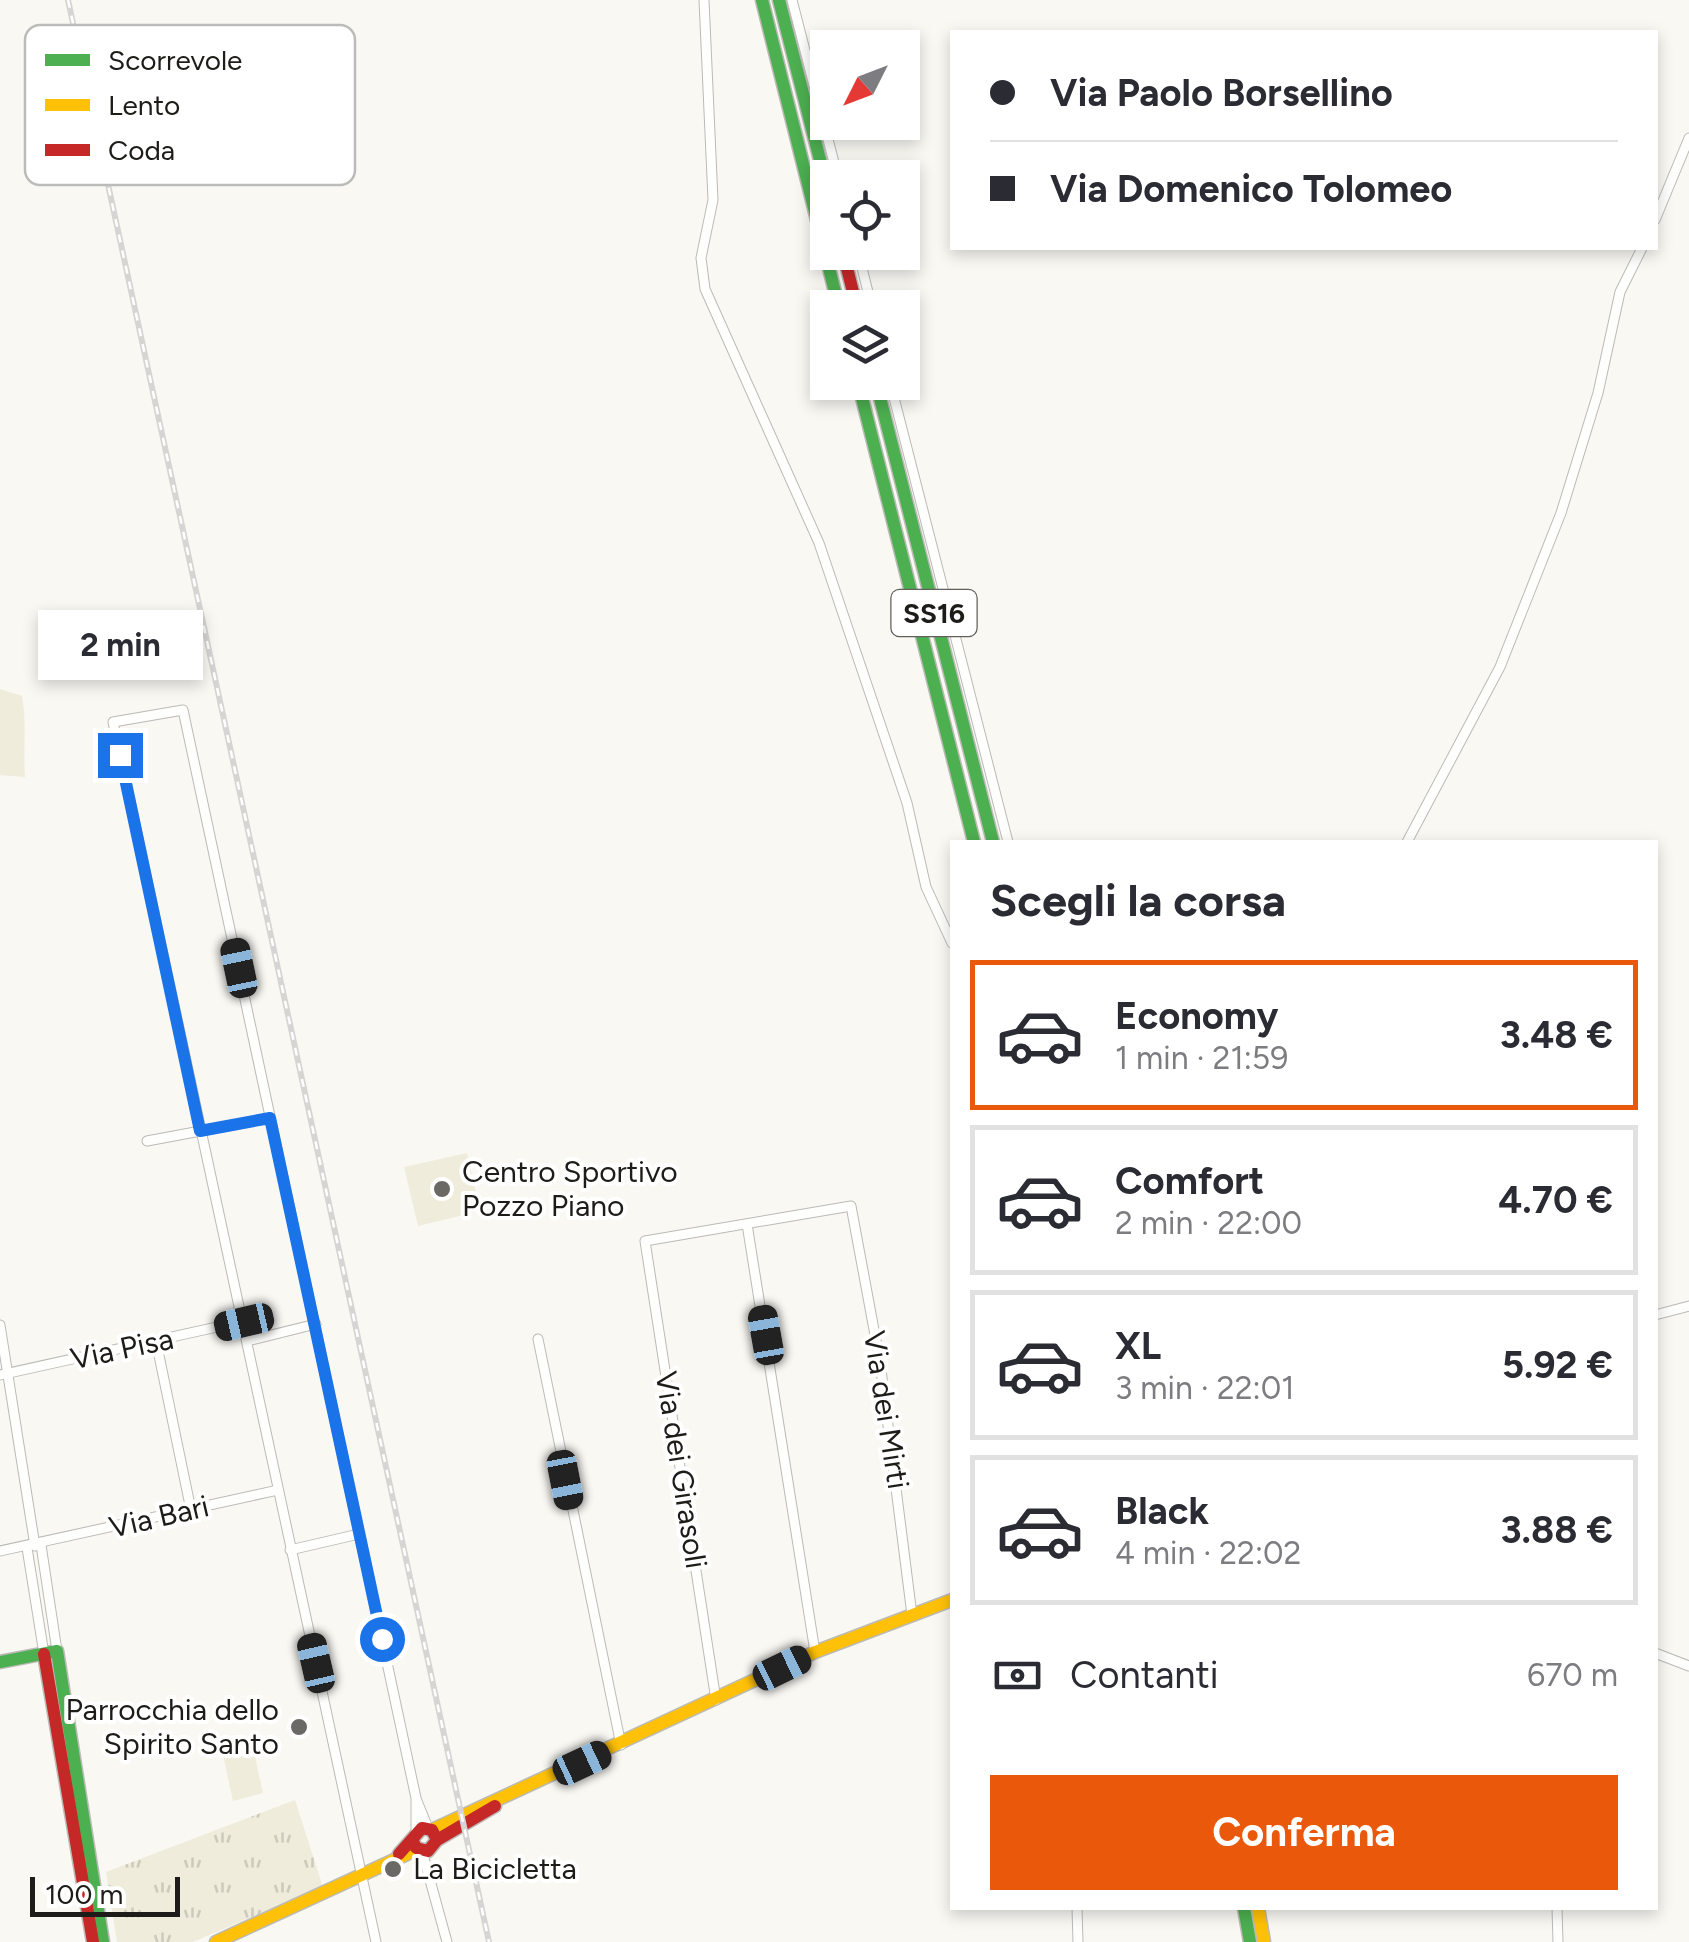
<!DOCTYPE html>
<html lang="it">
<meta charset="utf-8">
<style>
:root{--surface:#fff;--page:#f2f2f3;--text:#2b2b33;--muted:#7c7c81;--line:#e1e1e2;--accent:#ea580c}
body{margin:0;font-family:Figtree,sans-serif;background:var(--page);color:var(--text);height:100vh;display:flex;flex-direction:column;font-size:38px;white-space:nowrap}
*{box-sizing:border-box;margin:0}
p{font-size:32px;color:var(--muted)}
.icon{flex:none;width:55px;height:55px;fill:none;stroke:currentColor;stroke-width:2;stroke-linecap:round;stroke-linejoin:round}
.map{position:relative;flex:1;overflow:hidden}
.panel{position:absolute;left:950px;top:840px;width:708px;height:1070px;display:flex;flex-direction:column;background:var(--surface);border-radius:0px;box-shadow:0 5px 15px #0003}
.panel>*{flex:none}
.banner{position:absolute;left:950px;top:30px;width:708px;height:220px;border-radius:0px;box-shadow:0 5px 15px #0003;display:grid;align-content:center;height:220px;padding:0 40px;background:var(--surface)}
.needle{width:65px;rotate:228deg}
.fabs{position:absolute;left:810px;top:30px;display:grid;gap:20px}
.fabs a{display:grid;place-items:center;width:110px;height:110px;border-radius:0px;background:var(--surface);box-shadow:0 5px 15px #0003;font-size:50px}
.scale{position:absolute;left:30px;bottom:25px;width:150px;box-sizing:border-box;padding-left:10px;border:5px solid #1d1c18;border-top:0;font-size:28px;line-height:35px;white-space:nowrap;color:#1d1c18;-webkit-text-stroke:8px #fff;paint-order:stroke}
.end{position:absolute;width:45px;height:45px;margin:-22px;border:12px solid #1a73e8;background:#fff;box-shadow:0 0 0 5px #fff}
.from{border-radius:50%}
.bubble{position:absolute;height:70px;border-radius:0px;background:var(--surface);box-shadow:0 5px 15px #0003;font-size:32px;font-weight:700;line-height:70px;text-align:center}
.car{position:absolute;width:30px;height:60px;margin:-30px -15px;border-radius:12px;box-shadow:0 0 8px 2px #0007;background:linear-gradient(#222 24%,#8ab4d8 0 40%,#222 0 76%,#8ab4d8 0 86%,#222 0)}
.banner b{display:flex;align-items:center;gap:35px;height:95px;font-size:38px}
.banner b+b{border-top:2px solid var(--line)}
.banner i{width:25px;height:25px;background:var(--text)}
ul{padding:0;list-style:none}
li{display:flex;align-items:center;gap:30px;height:150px;margin:0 20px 15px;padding:0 20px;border:5px solid var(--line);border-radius:0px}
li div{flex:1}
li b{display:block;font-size:38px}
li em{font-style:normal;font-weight:700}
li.selected{border-color:var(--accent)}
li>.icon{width:90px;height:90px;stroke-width:1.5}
h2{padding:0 40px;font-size:45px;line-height:120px}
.pay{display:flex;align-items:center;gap:25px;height:110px;padding:0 40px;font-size:38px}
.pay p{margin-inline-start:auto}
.button{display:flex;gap:20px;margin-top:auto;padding:20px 40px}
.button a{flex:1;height:115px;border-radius:0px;background:var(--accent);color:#fff;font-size:40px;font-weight:700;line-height:115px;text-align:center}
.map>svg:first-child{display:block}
.green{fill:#f0ecdc}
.park{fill:url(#park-tufts)}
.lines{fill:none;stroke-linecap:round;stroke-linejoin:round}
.street-casing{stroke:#bbbab6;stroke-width:11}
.fast-casing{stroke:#bbbab6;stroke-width:15}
.slow-casing{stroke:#bbbab6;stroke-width:15}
.jam-casing{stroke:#bbbab6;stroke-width:15}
.street{stroke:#fefefd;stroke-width:9}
.fast{stroke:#4caf50;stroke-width:12}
.slow{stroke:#ffc107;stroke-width:12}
.jam{stroke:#c62828;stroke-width:12}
.rail-casing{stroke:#d6d5d4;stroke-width:6}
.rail{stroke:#fff;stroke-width:2.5;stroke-dasharray:8;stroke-linecap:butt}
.route{stroke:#1a73e8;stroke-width:12}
.poi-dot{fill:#6a6965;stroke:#fff;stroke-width:4}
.labels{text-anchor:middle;stroke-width:8;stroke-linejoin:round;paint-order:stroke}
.shield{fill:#fff;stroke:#61605d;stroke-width:2.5}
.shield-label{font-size:28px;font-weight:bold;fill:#1d1c18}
.poi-label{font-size:30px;fill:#1d1c18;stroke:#fff;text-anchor:start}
.street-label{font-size:30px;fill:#1d1c18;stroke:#fff}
.key{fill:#fff;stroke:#bbbbba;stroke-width:2.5}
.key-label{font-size:28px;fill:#1d1c18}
</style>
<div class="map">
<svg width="1689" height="1942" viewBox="0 0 1689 1942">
<defs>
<pattern id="park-tufts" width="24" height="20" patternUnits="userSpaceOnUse" patternTransform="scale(2.5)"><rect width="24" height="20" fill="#f0ecdc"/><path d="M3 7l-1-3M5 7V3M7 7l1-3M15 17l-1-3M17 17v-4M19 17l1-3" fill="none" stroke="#cdcabc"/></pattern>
</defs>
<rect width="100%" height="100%" fill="#f9f8f3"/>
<g class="green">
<path d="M0 689 22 696C27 724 23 749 25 777L0 775Z"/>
<polygon points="467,1153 480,1211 418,1226 404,1167"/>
<polygon points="251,1739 263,1793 233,1801 221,1746"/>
</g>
<polygon class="park" points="295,1800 323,1887 193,1942 117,1942 106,1872"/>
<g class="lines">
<g class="street-casing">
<g id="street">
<polyline points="704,0 713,200 701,258 705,289 819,543 907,803 926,887 952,943"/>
<polyline points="792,0 838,178"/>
<polyline points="1655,220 1689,138"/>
<polyline points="858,252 872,308"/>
<polyline points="890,382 1008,842"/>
<polyline points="1407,842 1500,667 1561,513 1598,393 1620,292 1642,248"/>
<polyline points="147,1141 270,1118"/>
<polyline points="747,1224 815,1652"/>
<polyline points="1655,1315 1689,1306"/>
<polyline points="0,1325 35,1546"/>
<polyline points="538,1339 621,1745"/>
<polyline points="156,1341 191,1510"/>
<polyline points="247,1341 316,1324"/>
<polyline points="0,1375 244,1321"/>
<polyline points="41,1545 57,1651"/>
<polyline points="27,1548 44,1654"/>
<polyline points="290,1550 359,1534"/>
<polyline points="0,1551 278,1490"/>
<polyline points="1655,1653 1689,1666"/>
<polyline points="716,1700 645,1241 851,1206 880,1362 912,1615"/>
<polyline points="417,1801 428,1828"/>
<polyline points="422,1851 447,1942"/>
<polyline points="1077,1908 1078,1942"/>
<polyline points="1557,1908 1558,1942"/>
<polyline points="376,1942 113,722 183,710 416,1798 416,1831"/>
</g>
</g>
<g class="fast-casing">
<g id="fast">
<polyline points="762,0 839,308"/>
<polyline points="779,0 828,191"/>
<polyline points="858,382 974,842"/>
<polyline points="876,382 993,842"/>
<polyline points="0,1662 57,1651 103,1942"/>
<polyline points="1244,1908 1250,1942"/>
</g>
</g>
<g class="slow-casing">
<g id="slow">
<polyline points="432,1830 815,1652 952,1600"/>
<polyline points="1258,1908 1264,1942"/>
<polyline points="216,1942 418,1849"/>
</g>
</g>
<g class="jam-casing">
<g id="jam">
<polyline points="843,252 857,308"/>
<polyline points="44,1654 93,1942"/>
<polyline points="437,1840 495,1806"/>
<polyline points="399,1854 422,1828 432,1830 437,1840 428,1851 416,1848 413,1841"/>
</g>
</g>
<use href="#street" class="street"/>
<use href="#fast" class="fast"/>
<use href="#slow" class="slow"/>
<use href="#jam" class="jam"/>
<g class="rail-casing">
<polyline id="rail" points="68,0 489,1942"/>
</g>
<use href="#rail" class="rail"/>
</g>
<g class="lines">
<polyline class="route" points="120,755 200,1131 270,1118 382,1639"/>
</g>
<g class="poi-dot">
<circle cx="442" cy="1189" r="10"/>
<circle cx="299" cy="1727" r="10"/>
<circle cx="393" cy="1869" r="10"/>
</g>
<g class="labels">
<rect class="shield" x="891.5" y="590" width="85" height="46" rx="8"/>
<g class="shield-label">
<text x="934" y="623">SS16</text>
</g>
<g class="poi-label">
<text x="462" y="1182">Centro Sportivo<tspan x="462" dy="34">Pozzo Piano</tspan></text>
<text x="279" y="1720" text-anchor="end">Parrocchia dello<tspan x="279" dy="34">Spirito Santo</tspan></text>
<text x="413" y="1879">La Bicicletta</text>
</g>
<g class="street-label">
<text transform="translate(122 1349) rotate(-12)" y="10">Via Pisa</text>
<text transform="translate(886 1410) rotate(81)" y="10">Via dei Mirti</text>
<text transform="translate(681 1470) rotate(81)" y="10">Via dei Girasoli</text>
<text transform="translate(159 1517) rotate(-13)" y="10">Via Bari</text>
</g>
</g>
<rect x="25" y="25" width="330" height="160" rx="15" class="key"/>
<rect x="45" y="54" width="45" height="12" fill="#4caf50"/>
<rect x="45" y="99" width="45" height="12" fill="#ffc107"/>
<rect x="45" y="144" width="45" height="12" fill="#c62828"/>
<g class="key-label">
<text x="108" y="70">Scorrevole</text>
<text x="108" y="115">Lento</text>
<text x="108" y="160">Coda</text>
</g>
</svg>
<div class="fabs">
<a><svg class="needle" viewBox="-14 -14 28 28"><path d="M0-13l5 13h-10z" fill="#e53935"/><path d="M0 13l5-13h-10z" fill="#7c7c81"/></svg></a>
<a><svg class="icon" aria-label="locate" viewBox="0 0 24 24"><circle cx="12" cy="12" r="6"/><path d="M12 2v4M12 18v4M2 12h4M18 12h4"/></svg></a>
<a><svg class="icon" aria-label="layers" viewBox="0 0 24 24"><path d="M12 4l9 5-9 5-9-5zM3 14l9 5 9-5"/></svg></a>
</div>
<div class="scale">100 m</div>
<i class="end from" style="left:382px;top:1639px"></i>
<i class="end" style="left:120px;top:755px"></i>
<div class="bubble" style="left:38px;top:610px;width:165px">2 min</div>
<i class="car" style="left:239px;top:968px;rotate:348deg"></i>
<i class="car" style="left:244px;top:1322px;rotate:257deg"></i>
<i class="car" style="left:766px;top:1335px;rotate:350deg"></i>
<i class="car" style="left:565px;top:1480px;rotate:169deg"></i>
<i class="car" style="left:316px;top:1663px;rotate:347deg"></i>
<i class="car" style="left:782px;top:1668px;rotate:64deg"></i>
<i class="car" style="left:582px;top:1763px;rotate:65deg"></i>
<div class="banner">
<b><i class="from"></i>Via Paolo Borsellino</b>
<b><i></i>Via Domenico Tolomeo</b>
</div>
<section class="panel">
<h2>Scegli la corsa</h2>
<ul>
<li class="selected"><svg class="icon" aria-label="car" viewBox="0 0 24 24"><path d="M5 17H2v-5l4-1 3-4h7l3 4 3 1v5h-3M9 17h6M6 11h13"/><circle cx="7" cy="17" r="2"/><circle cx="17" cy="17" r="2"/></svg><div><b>Economy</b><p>1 min · 21:59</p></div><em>3.48 €</em></li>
<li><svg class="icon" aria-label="car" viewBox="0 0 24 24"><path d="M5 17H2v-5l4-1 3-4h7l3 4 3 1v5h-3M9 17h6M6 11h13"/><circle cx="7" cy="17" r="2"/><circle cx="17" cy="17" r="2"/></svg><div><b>Comfort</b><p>2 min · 22:00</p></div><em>4.70 €</em></li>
<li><svg class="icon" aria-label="car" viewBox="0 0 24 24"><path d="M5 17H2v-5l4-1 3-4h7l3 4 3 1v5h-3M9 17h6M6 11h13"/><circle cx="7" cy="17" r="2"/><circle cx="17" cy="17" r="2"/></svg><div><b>XL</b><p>3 min · 22:01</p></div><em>5.92 €</em></li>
<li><svg class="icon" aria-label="car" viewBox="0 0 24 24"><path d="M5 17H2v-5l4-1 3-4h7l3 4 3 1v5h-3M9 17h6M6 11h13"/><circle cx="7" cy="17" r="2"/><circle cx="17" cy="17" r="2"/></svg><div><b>Black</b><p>4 min · 22:02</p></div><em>3.88 €</em></li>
</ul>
<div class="pay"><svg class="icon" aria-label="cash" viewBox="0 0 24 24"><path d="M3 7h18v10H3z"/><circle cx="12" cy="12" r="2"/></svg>Contanti<p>670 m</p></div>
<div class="button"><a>Conferma</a></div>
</section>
</div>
